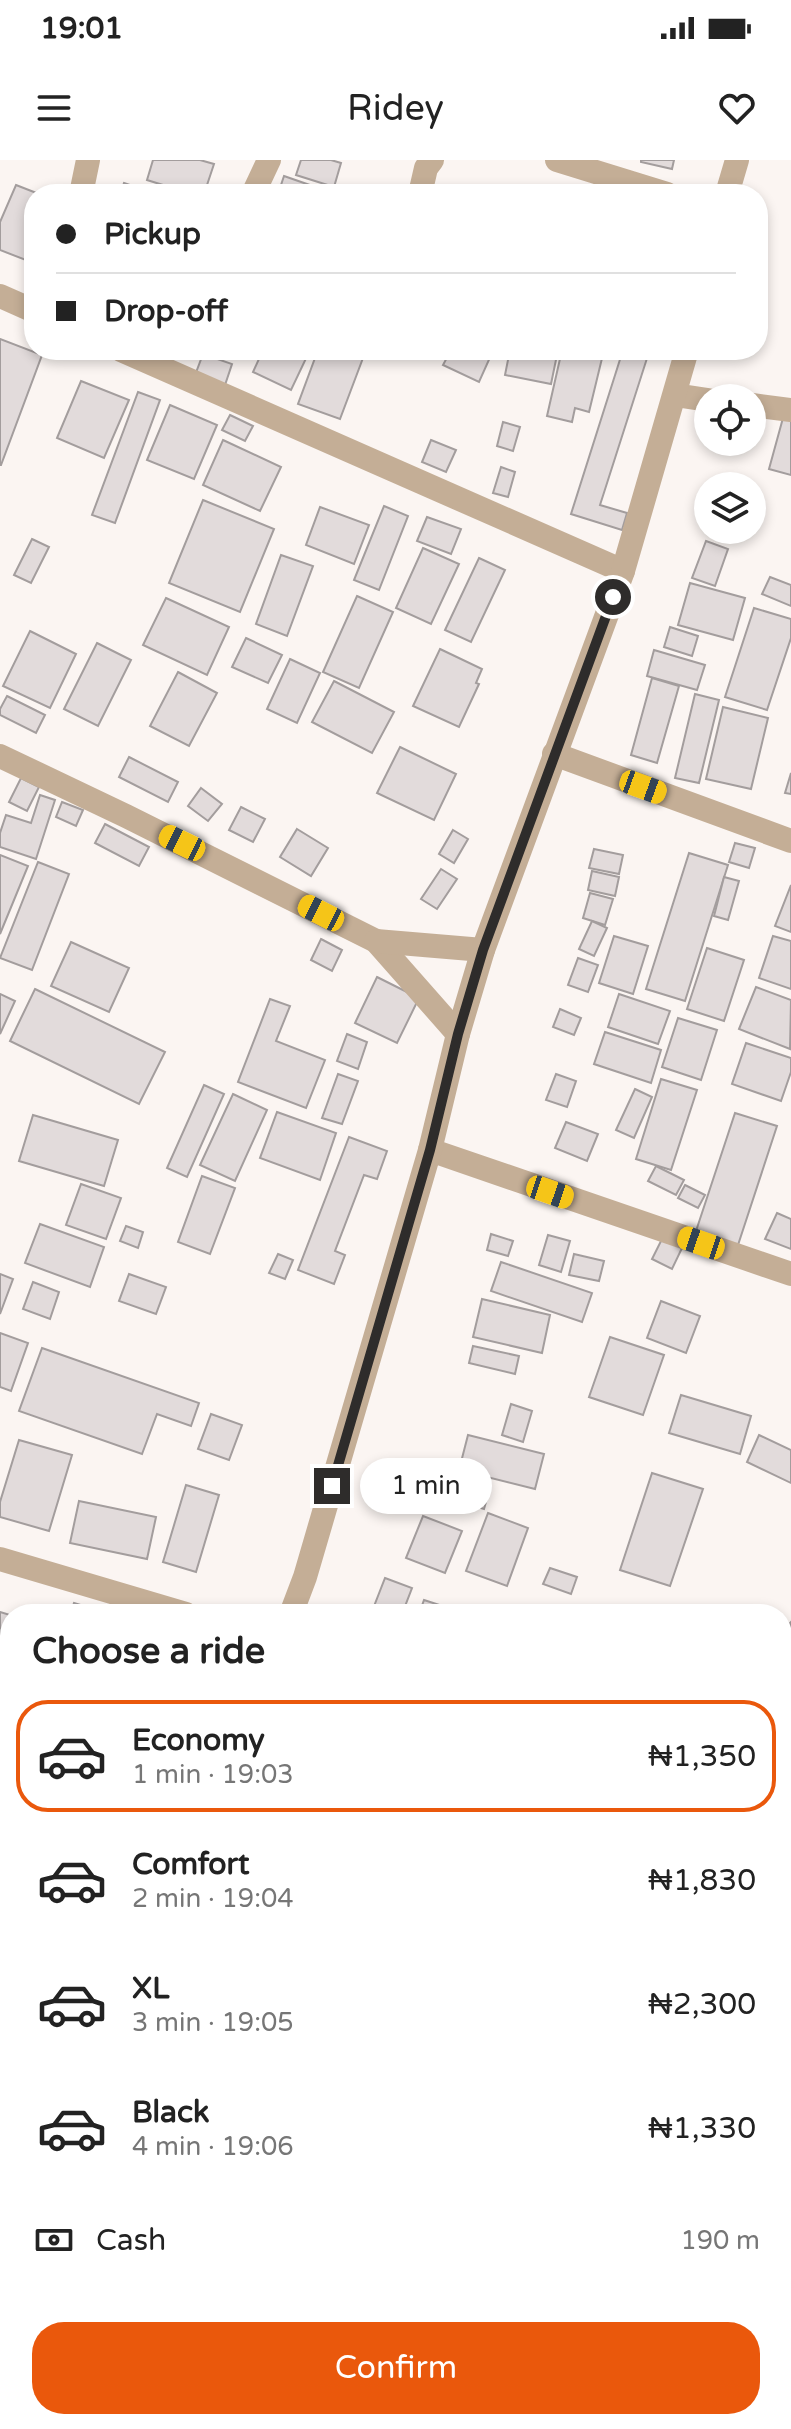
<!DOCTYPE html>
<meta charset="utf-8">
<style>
:root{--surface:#fff;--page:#f6f6f6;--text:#222;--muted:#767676;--line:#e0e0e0;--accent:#ea580c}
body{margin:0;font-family:"Varela Round",sans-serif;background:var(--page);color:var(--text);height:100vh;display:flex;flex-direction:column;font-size:30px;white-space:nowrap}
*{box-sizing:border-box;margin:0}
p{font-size:26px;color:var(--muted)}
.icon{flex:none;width:44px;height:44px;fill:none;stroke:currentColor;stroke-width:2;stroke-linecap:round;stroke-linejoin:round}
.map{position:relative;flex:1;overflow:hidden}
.details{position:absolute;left:0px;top:1444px;width:792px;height:826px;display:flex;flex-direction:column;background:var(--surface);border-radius:32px 32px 0 0;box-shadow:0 4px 12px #0003}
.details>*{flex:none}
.guide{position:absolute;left:24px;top:24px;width:744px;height:176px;border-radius:32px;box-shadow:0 4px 12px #0003;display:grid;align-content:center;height:176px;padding:0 32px;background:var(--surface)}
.fabs{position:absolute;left:694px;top:224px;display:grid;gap:16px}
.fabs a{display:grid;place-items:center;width:72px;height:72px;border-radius:50%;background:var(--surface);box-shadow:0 4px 12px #0003;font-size:40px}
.end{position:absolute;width:36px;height:36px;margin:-18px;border:10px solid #2e2c2b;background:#fff;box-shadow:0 0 0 4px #fff}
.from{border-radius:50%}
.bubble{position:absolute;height:56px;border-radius:28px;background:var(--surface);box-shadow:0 4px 12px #0003;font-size:26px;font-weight:600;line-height:56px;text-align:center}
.car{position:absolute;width:24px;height:48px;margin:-24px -12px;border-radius:10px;box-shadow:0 0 6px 2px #0007;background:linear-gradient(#f5c518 24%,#345 0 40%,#f5c518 0 76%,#345 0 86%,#f5c518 0)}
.guide b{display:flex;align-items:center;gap:28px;height:76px;font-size:30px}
.guide b+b{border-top:2px solid var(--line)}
.guide i{width:20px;height:20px;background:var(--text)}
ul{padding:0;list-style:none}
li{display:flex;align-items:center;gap:24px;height:112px;margin:0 16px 12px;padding:0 16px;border:4px solid transparent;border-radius:32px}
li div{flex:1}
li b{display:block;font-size:30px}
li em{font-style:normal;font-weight:600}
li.selected{border-color:var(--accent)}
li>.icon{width:72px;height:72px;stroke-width:1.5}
h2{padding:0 32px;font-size:36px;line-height:96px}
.pay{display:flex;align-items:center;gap:20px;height:88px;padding:0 32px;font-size:30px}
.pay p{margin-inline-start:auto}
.cta{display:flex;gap:16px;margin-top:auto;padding:16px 32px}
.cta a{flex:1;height:92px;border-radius:32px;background:var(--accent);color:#fff;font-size:32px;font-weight:600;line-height:92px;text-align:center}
.status{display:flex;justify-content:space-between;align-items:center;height:56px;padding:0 40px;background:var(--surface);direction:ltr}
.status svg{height:22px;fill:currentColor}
header{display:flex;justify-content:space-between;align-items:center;height:104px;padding:0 32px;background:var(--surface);font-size:36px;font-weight:600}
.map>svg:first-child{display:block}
.building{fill:#e2dbdb;stroke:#a39d9d;stroke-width:2}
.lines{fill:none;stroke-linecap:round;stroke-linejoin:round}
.minor{stroke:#c4ae96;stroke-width:24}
.route{stroke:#2e2c2b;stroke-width:10}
</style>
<div class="status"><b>19:01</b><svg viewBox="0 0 49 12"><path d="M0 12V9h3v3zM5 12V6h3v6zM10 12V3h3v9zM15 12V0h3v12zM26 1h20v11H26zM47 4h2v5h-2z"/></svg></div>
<header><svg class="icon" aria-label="menu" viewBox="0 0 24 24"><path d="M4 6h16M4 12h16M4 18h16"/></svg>Ridey<svg class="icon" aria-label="heart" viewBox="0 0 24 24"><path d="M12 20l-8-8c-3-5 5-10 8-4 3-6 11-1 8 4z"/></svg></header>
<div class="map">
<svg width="791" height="2269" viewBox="0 0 791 2269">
<rect width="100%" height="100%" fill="#fbf5f2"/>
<g class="building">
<polygon points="153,0 200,0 214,4 204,34 192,34 147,20"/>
<polygon points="301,0 331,0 341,3 334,27 296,15"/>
<polygon points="641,0 674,0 672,9 641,2"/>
<polygon points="284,16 324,30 323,34 278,34"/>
<polygon points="124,23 156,34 120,34"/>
<polygon points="16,25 39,34 34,34 34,94 31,102 0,90 0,62"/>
<polygon points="0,179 42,195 1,305 0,305"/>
<polygon points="263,190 310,190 291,230 253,212"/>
<polygon points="318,190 366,190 340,259 298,244"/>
<polygon points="451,190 486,190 492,193 479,222 443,205"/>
<polygon points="510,190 558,190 551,224 505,215"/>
<polygon points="562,190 604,190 589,252 575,248 572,262 547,256"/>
<polygon points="623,190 649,192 600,345 627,353 622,370 571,354"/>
<polygon points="203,194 232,204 224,228 194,218"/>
<polygon points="81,221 129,240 104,298 57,278"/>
<polygon points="138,232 160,240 115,363 92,355"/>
<polygon points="170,245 217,265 194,319 147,300"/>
<polygon points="230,255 253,266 245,281 222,270"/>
<polygon points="783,258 791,260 791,315 769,309"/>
<polygon points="503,262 520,267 513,291 497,286"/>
<polygon points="223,280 281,307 260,351 203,325"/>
<polygon points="431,280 456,290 446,312 422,302"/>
<polygon points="501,307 515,312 508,337 493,333"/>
<polygon points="203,340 274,369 240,452 169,423"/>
<polygon points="384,346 408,356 379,430 354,420"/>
<polygon points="320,347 369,365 354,404 306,385"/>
<polygon points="427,357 461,369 451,394 417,381"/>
<polygon points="32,379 49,387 31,423 14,415"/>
<polygon points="706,381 728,389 715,426 692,418"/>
<polygon points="423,388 459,404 431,464 396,448"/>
<polygon points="281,395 313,406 287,476 256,464"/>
<polygon points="479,398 505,410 471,482 445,470"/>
<polygon points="770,417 791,425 791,446 762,434"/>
<polygon points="690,423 745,438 733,480 678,465"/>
<polygon points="357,436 393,452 359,528 323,512"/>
<polygon points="166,438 229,467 207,515 143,485"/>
<polygon points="754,448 791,459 791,478 767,550 725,537"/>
<polygon points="670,467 698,476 692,496 664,487"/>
<polygon points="30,471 76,494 50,548 3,526"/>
<polygon points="246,478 282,495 268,523 232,507"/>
<polygon points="97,483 131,500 98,566 64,549"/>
<polygon points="440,489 482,509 476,523 479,524 459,567 413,546"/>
<polygon points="654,490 705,505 697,530 647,516"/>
<polygon points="290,499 320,513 297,563 267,549"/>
<polygon points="178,512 217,533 189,586 150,566"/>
<polygon points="652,518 679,526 657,603 631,595"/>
<polygon points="334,521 394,552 372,593 312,562"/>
<polygon points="695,534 719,540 699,623 675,618"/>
<polygon points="7,536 45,555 36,573 0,555 0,549"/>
<polygon points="723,547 768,558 751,629 706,619"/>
<polygon points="400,587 456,614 434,660 377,633"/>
<polygon points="129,597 178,622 168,642 119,617"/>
<polygon points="791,613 791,634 785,633"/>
<polygon points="21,618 39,627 27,651 9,642"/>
<polygon points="201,628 222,644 208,661 188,646"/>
<polygon points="40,635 55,640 36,699 0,687 0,673 6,655 31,663"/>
<polygon points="62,642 83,650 76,666 56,657"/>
<polygon points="241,647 265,659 253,682 229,670"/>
<polygon points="105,664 149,687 139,706 95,683"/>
<polygon points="297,669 328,688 311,716 280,697"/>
<polygon points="453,670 468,679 454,703 439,694"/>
<polygon points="735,683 755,688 749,708 729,702"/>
<polygon points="594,689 623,695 619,714 589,708"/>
<polygon points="689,693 728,705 685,841 646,829"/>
<polygon points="0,695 28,706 0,774"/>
<polygon points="38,702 69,714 32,810 0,798"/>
<polygon points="441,709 457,719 437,749 421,739"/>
<polygon points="592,711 619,717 615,736 588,730"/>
<polygon points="724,717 739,721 728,760 714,756"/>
<polygon points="791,725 791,772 775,766"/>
<polygon points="590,733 613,739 605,765 583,758"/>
<polygon points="592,761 607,768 594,796 579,789"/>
<polygon points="614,776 648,786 633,834 599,823"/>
<polygon points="773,776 791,781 791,829 759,818"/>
<polygon points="321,779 342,790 332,811 311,800"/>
<polygon points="71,782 129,808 109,852 51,826"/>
<polygon points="707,788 744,800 724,861 687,849"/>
<polygon points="578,798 598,805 588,832 568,825"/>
<polygon points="377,817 419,838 397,883 355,863"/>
<polygon points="756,827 791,840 790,889 739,869"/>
<polygon points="35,829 165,892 139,944 10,881"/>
<polygon points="0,834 15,841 0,874"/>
<polygon points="619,834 670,851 658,884 608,867"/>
<polygon points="270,839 290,846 276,881 325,900 306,948 238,922"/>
<polygon points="560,849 581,858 574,875 553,867"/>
<polygon points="678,858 717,870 701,920 662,907"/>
<polygon points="605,872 661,890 651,923 594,904"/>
<polygon points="347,874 367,882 358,909 337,901"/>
<polygon points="746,883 791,898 791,912 781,941 732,924"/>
<polygon points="338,914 358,921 342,964 322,958"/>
<polygon points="556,914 576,921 567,947 546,940"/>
<polygon points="661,919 697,930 671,1010 636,999"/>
<polygon points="204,925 224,934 187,1017 167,1008"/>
<polygon points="635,929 652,937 634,978 616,970"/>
<polygon points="233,934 267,950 235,1021 200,1005"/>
<polygon points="277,952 336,973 320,1020 260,998"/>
<polygon points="735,953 777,966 738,1085 696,1071"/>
<polygon points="33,955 118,980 104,1026 19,1001"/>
<polygon points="566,962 598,974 587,1001 555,988"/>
<polygon points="349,977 387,991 377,1019 364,1015 335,1091 345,1095 334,1124 298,1110"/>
<polygon points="656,1006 684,1020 676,1035 648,1021"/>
<polygon points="202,1016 235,1028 210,1094 178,1082"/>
<polygon points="81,1024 121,1038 106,1079 66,1065"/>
<polygon points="685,1025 705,1035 698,1048 678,1038"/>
<polygon points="777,1053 791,1059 791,1089 765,1079"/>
<polygon points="40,1064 104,1087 90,1127 25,1103"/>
<polygon points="126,1066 143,1072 138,1088 120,1081"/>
<polygon points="491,1074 513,1081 508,1096 487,1090"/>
<polygon points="548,1075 570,1081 561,1112 539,1105"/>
<polygon points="663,1077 683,1086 672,1109 652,1099"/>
<polygon points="278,1094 293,1100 285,1119 269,1113"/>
<polygon points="574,1094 604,1101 599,1121 569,1115"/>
<polygon points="501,1102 592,1133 582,1162 491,1131"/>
<polygon points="0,1114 13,1119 0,1154"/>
<polygon points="129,1114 166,1127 156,1154 119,1141"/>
<polygon points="33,1122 59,1132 50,1159 23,1149"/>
<polygon points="482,1139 550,1155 542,1193 473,1177"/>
<polygon points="661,1141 700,1156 686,1193 647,1178"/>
<polygon points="0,1173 28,1183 11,1231 0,1227"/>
<polygon points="610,1177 664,1195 643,1255 589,1237"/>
<polygon points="473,1186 519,1196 515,1214 469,1203"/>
<polygon points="42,1188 199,1243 191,1266 157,1254 142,1294 19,1251"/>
<polygon points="681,1235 751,1256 740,1294 669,1273"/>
<polygon points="511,1244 532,1251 523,1282 502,1275"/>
<polygon points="211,1254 242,1265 229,1300 198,1289"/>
<polygon points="468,1275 544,1294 535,1329 459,1310"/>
<polygon points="759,1275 791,1290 791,1323 747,1302"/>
<polygon points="19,1280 72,1295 49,1371 0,1357 0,1342"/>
<polygon points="432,1311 490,1328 484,1349 427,1331"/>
<polygon points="652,1313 703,1329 670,1426 620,1410"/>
<polygon points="186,1325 219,1335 196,1412 163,1402"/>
<polygon points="79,1341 156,1357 147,1399 70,1383"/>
<polygon points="488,1353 528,1368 507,1426 466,1411"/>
<polygon points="423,1356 462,1371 445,1413 406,1398"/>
<polygon points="550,1408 577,1417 571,1434 543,1424"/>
<polygon points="385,1418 412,1428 402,1454 371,1454"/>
<polygon points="424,1440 467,1454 419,1454"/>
<polygon points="74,1443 110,1454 70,1454"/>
<polygon points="0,1452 10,1455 10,1617 0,1614"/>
<polygon points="791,1462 791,1485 782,1477 782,1472"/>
<polygon points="791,1612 791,1634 782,1628"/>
<polygon points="0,1636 10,1640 0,1673"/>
<polygon points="10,1682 10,1766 0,1762 0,1706"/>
<polygon points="782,1706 791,1713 791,1747 783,1757"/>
<polygon points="0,1851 10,1854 8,1896 0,1894"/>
<polygon points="0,1896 10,1899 10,1940 0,1938"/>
<polygon points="791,1945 791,2026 790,2027 782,2023 782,1963"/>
<polygon points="0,2018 10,2021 0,2059"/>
<polygon points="791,2057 791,2079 785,2077"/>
<polygon points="0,2068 10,2070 10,2093 0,2090"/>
<polygon points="782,2117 791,2120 791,2141 784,2160 782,2159"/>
<polygon points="782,2187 790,2189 782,2219"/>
<polygon points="791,2243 791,2269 784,2269"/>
<polygon points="226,2260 283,2260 306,2269 225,2269 223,2268"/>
<polygon points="377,2260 404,2260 428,2269 373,2269"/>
<polygon points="442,2260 506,2260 502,2269 463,2269"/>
<polygon points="615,2260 773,2260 770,2269 644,2269"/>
</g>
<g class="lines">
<g class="minor">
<polyline points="557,0 667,34"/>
<polyline points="81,34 88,0"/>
<polyline points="253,34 269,0"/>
<polyline points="420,34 426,8 432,0"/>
<polyline points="727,34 737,0"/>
<polyline points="0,136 34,151"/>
<polyline points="121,190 623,411"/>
<polyline points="675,235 708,240"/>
<polyline points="752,245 791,250"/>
<polyline points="554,594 791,681"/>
<polyline points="0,596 126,656 376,781 458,874"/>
<polyline points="376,781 483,790"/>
<polyline points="430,990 791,1114"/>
<polyline points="0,1399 186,1454"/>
<polyline points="291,1454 305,1417 430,990 458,874 483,790 623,411 687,190"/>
<polyline points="782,1591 791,1581"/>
<polyline points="0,1815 10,1819"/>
<polyline points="782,1868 791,1875"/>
<polyline points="30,2269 33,2260"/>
<polyline points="153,2269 166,2260"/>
<polyline points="543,2269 547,2260"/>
</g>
</g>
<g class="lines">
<polyline class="route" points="332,1326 430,990 458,874 483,790 613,437"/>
</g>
</svg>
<div class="fabs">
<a><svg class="icon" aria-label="locate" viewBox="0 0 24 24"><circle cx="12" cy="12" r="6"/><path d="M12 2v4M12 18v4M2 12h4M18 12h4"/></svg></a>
<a><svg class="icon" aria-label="layers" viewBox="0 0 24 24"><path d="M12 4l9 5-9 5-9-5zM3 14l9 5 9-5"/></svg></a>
</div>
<i class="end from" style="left:613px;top:437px"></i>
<i class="end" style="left:332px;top:1326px"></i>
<div class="bubble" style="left:360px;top:1298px;width:132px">1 min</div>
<i class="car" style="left:643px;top:627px;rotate:110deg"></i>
<i class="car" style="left:182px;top:683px;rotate:296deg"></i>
<i class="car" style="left:321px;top:753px;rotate:297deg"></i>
<i class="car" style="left:550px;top:1032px;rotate:109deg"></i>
<i class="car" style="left:701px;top:1083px;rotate:289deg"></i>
<div class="guide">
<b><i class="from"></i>Pickup</b>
<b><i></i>Drop-off</b>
</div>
<section class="details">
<h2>Choose a ride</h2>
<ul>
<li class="selected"><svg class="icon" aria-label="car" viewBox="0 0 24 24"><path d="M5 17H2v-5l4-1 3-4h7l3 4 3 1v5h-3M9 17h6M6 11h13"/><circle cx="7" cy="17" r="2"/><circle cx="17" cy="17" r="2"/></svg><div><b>Economy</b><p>1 min · 19:03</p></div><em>₦1,350</em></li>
<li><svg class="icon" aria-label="car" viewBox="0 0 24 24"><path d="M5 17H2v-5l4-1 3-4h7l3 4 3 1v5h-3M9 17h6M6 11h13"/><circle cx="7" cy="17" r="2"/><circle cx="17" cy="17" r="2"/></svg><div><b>Comfort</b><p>2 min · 19:04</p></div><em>₦1,830</em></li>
<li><svg class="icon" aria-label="car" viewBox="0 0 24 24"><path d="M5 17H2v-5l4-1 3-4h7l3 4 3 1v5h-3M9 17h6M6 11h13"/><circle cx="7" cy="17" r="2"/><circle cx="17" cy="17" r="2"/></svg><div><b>XL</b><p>3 min · 19:05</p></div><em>₦2,300</em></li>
<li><svg class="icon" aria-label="car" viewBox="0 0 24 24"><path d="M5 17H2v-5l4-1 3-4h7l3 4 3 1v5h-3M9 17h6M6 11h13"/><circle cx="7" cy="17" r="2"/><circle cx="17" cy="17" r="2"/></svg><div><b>Black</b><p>4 min · 19:06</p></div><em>₦1,330</em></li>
</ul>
<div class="pay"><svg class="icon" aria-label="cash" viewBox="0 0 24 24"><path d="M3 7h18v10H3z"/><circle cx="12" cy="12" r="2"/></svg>Cash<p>190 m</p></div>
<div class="cta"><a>Confirm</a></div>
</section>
</div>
